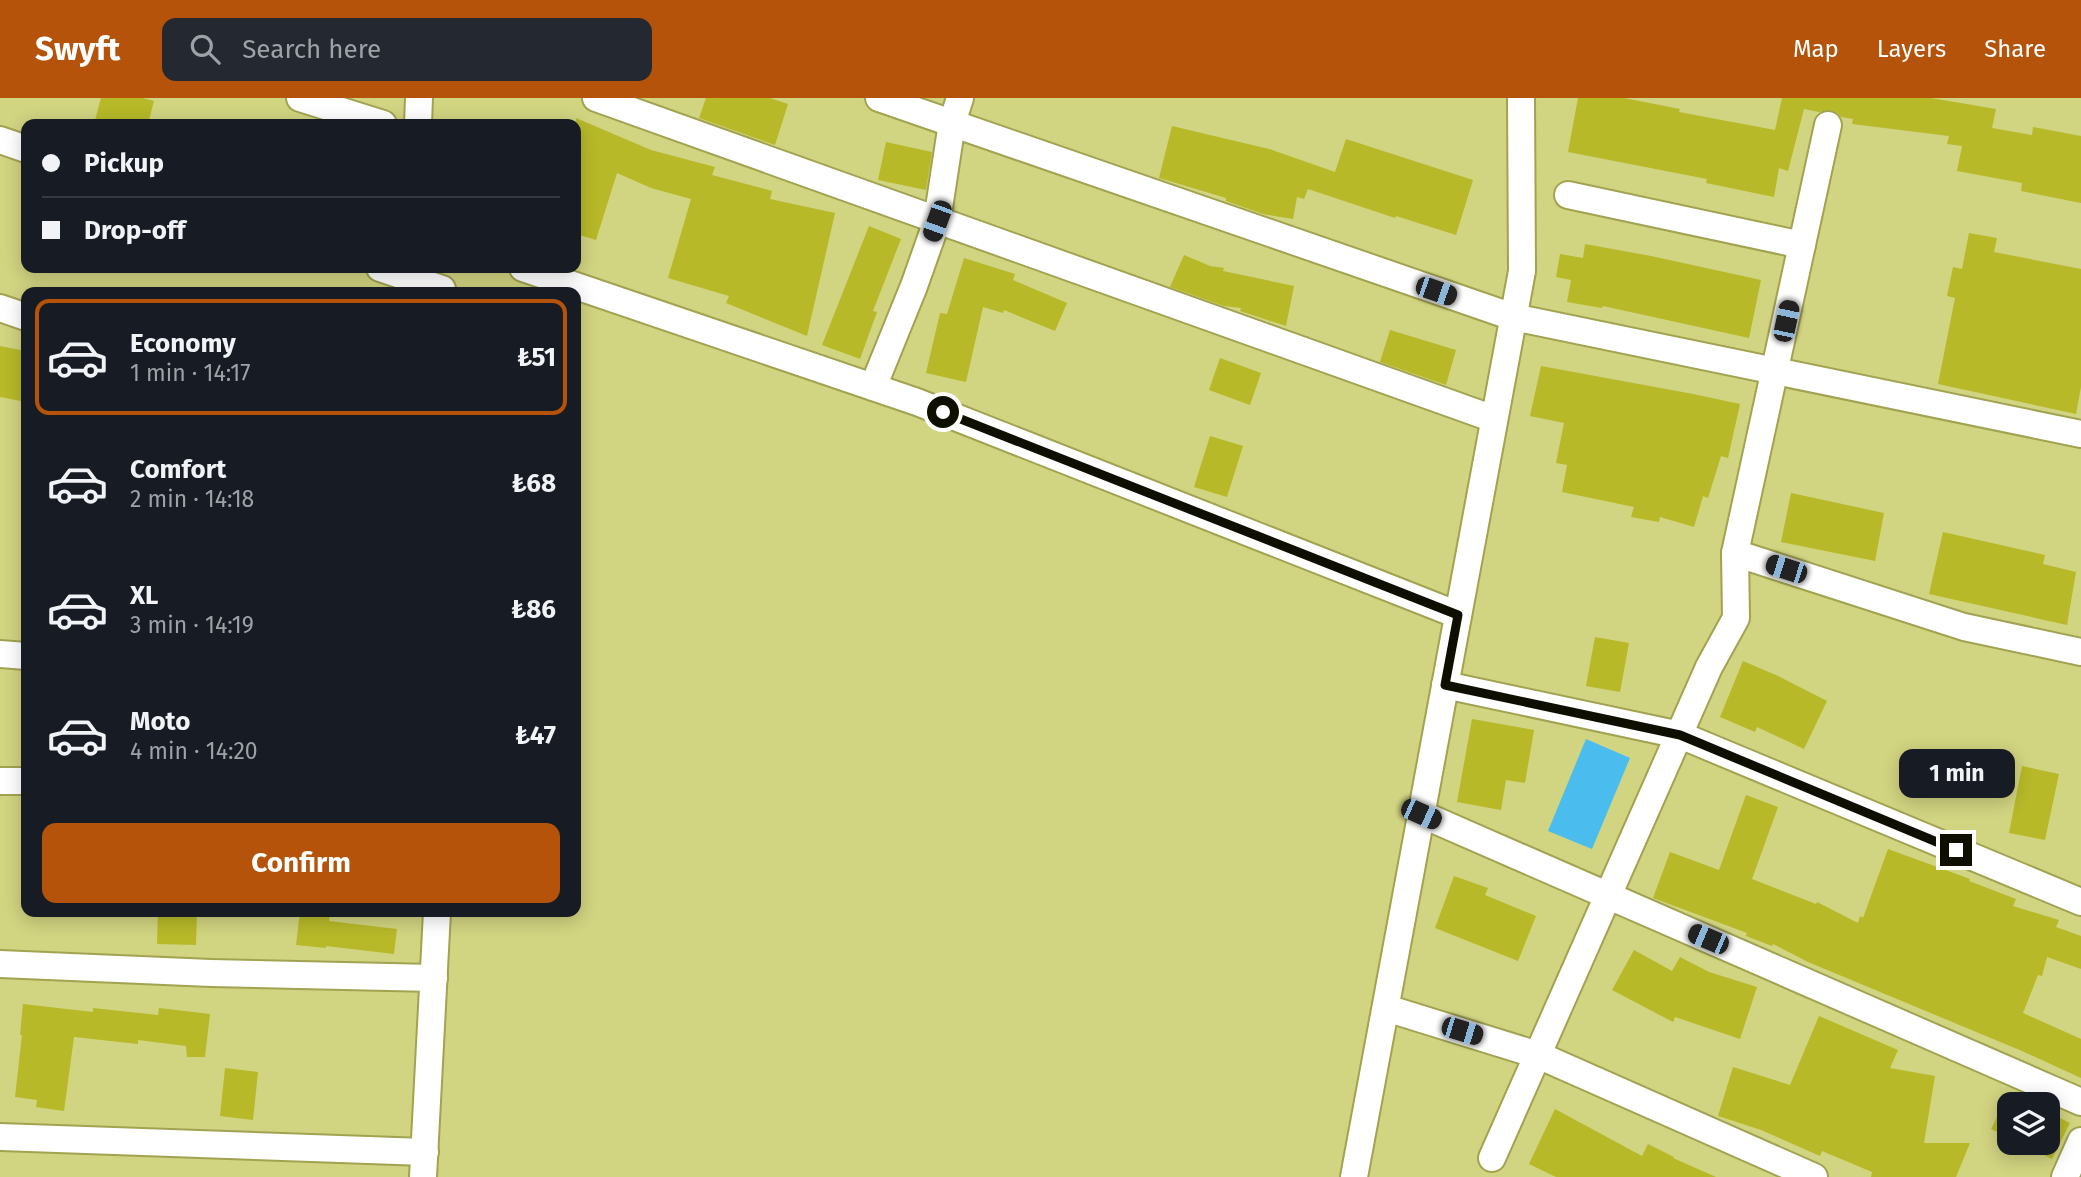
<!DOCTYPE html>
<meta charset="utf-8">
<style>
:root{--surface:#171b24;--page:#242831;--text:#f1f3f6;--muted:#9ea1a6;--line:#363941;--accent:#b45309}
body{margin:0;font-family:"Fira Sans",sans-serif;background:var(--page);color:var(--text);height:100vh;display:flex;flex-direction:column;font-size:26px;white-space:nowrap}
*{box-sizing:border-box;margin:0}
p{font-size:23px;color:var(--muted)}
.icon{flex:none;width:38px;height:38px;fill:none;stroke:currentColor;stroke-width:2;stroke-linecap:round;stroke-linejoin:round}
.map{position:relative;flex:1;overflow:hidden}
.panel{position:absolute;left:21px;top:189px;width:560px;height:630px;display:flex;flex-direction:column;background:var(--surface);border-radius:14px;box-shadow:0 4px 18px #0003}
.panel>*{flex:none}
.hud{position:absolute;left:21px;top:21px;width:560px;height:154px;border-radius:14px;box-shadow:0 4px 18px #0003;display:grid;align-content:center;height:154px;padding:0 21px;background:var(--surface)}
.tools{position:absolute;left:1997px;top:994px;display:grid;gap:14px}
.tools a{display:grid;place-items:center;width:63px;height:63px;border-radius:14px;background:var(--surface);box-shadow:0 4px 18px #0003;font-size:35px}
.end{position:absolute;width:32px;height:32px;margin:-16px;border:9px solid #0f0f00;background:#fff;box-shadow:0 0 0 4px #fff}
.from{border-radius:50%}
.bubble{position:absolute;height:49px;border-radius:14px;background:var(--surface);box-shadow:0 4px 18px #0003;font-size:23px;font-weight:700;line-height:49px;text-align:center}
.car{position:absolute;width:21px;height:42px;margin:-21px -10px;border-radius:9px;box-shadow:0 0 5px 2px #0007;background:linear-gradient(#222 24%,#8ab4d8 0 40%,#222 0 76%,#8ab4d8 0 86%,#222 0)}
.hud b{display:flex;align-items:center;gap:24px;height:66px;font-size:26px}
.hud b+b{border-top:2px solid var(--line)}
.hud i{width:18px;height:18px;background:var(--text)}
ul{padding:12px 0 0;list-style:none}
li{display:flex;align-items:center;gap:21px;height:116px;margin:0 14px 10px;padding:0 7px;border:4px solid transparent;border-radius:14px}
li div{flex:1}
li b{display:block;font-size:26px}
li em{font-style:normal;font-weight:700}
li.current{border-color:var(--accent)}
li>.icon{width:63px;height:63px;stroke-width:1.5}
.primary-button{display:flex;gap:14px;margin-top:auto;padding:14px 21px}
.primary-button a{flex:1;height:80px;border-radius:14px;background:var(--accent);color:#fff;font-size:28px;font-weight:700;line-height:80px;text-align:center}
header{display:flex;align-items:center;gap:42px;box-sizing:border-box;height:98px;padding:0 35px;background:var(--accent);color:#fff}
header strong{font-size:33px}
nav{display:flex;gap:38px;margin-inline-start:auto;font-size:24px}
.search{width:490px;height:63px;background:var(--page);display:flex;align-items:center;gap:18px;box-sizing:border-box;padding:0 24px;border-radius:14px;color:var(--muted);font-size:26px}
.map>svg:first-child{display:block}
.water{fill:#4abdee}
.building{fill:#b7b929}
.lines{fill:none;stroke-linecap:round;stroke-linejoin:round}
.street-casing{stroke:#a1a350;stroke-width:30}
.street{stroke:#fff;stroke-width:26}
.route{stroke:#0f0f00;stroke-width:9}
</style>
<header>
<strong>Swyft</strong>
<div class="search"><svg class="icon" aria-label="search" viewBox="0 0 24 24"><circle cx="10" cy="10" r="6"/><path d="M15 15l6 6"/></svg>Search here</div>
<nav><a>Map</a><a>Layers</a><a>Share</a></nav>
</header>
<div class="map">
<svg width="2081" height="1079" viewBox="0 0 2081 1079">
<rect width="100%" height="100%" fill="#d1d480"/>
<polygon class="water" points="1586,641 1630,660 1592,751 1548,733"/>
<g class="building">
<polygon points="101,0 143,0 154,3 148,26 94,26"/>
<polygon points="706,0 770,0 788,6 775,47 699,20"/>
<polygon points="1578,0 1624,0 1680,11 1679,14 1775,32 1782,0 1931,0 1996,11 1992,30 2032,37 2033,29 2081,38 2081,105 2021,93 2022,85 1957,73 1962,48 1947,46 1949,38 1852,26 1853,21 1841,19 1838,15 1831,12 1819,14 1804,11 1788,73 1779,70 1774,99 1706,85 1707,81 1568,54"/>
<polygon points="576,20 651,52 715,69 712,77 772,93 770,101 835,115 807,238 726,205 729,198 668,180 691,101 651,90 617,75 596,142 576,136"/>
<polygon points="1172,28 1269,51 1335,74 1346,41 1473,82 1456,137 1396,118 1395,120 1308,91 1304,101 1297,99 1293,121 1263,116 1226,103 1226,100 1159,80"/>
<polygon points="886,44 932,54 926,92 878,82"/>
<polygon points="869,128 901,141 873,213 877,214 860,261 822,247"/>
<polygon points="1969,135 1997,140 1994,154 2081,171 2081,289 2076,316 1938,286 1955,200 1947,198 1953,169 1962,171"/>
<polygon points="1585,146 1651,158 1761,182 1749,240 1603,208 1602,210 1567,204 1571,182 1556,179 1560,156 1583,160"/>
<polygon points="1184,157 1210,168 1224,170 1223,173 1294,188 1286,228 1240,213 1241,210 1224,208 1170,189"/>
<polygon points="964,160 1015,176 1013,182 1067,205 1055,233 1004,212 1003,215 983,209 966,284 926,275 940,215 947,216"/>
<polygon points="1390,232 1456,252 1446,287 1380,264"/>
<polygon points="0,248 26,253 26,304 0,299"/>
<polygon points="1220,260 1261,275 1250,307 1209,292"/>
<polygon points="1541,268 1693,296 1740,306 1728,360 1721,358 1708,400 1703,398 1694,429 1660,419 1659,424 1631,419 1634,409 1562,394 1567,367 1556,365 1564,325 1530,318"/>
<polygon points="1210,338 1243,348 1227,399 1194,389"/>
<polygon points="1791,395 1884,415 1875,463 1781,444"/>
<polygon points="1943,434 2045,457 2043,466 2076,474 2067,527 1929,496"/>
<polygon points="1595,539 1629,545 1620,594 1586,588"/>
<polygon points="1743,563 1778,578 1827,603 1804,651 1757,629 1755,634 1720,619"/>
<polygon points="1472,621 1534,632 1525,685 1506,682 1501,712 1457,704"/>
<polygon points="2022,668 2059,676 2045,742 2009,735"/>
<polygon points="1746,697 1778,709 1752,781 1816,806 1817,804 1858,825 1860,818 1863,820 1888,751 1970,781 1969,783 2016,801 2013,808 2059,822 2056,829 2081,838 2081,871 2047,859 2042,878 2038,877 2023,915 2081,941 2081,980 2022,953 1808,864 1773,846 1772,848 1746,838 1747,835 1653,800 1670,754 1719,772"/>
<polygon points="1454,778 1488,790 1485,797 1536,818 1518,863 1435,830"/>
<polygon points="158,814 197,814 196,847 157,846"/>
<polygon points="300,814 330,814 329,823 397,831 394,856 326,848 326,850 296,847"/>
<polygon points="1634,852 1672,873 1680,859 1709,874 1757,889 1740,941 1675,919 1673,924 1612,892"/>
<polygon points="23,906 93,914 93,910 158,917 159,910 210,916 205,959 187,959 186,948 138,942 138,946 74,939 64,1013 36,1009 37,1002 15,999 22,937 20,937"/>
<polygon points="1819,918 1898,952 1890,970 1935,978 1924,1045 1970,1045 1956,1079 1871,1079 1872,1074 1822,1053 1820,1058 1761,1032 1718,1018 1733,969 1790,987"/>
<polygon points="225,970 258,974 253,1022 220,1018"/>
<polygon points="2009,995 2032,1006 2009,1006 2009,1039 1991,1031"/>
<polygon points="1555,1011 1642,1058 1648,1046 1674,1059 1673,1060 1716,1079 1556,1079 1529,1066"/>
<polygon points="2048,1014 2070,1025 2052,1061 2020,1045 2048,1045"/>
</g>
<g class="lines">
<g class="street-casing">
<g id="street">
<polyline points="300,0 383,26"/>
<polyline points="596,0 1494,321"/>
<polyline points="879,0 1513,219 2081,336"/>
<polyline points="418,26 419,0"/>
<polyline points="0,42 26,51"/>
<polyline points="1568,97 1802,147"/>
<polyline points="380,170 442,191"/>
<polyline points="523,170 917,304 1458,517"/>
<polyline points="0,210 26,219"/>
<polyline points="873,289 914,188 937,123 952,25 960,0"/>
<polyline points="1735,455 1828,27"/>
<polyline points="0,556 26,558"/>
<polyline points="1445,587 1680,637 2081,804"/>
<polyline points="0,683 26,683"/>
<polyline points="1421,716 2081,1004"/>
<polyline points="0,866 211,875 434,880"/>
<polyline points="1386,910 1538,957 1814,1079"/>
<polyline points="0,1039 425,1054"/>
<polyline points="1492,1060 1709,569 1736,520 1735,455 1964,529 2081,554"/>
<polyline points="423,1079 437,814"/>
<polyline points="1354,1079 1522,173 1521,0"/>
<polyline points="2065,1079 2081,1043"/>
</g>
</g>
<use href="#street" class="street"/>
</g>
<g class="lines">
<polyline class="route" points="943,314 1458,517 1445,587 1680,637 1956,752"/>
</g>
</svg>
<div class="tools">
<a><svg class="icon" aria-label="layers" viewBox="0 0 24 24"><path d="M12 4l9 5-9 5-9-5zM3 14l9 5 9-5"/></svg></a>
</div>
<i class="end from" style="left:943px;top:314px"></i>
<i class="end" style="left:1956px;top:752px"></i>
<div class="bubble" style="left:1899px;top:651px;width:116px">1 min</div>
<i class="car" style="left:937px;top:123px;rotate:200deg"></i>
<i class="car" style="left:1436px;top:193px;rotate:109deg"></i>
<i class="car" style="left:1786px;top:223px;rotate:12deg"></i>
<i class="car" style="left:1786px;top:471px;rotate:288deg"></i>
<i class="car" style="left:1421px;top:716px;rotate:114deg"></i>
<i class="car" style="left:1708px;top:841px;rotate:293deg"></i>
<i class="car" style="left:1462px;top:933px;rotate:107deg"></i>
<div class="hud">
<b><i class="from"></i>Pickup</b>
<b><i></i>Drop-off</b>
</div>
<section class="panel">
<ul>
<li class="current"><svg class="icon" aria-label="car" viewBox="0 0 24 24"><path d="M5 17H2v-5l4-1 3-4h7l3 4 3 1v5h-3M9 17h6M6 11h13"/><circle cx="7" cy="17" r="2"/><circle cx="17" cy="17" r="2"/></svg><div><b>Economy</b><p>1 min · 14:17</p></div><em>₺51</em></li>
<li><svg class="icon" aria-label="car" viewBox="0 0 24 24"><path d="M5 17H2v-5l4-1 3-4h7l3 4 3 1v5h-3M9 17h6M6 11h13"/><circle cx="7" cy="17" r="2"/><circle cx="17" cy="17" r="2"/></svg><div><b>Comfort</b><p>2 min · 14:18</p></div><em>₺68</em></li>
<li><svg class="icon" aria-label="car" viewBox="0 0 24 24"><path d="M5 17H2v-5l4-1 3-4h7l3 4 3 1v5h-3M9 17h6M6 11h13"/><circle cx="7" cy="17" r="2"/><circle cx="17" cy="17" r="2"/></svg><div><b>XL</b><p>3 min · 14:19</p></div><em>₺86</em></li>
<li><svg class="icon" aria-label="car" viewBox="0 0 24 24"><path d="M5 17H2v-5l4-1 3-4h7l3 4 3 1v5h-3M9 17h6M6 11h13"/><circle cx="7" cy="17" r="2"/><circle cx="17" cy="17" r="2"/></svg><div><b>Moto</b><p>4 min · 14:20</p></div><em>₺47</em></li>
</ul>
<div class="primary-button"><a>Confirm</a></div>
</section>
</div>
